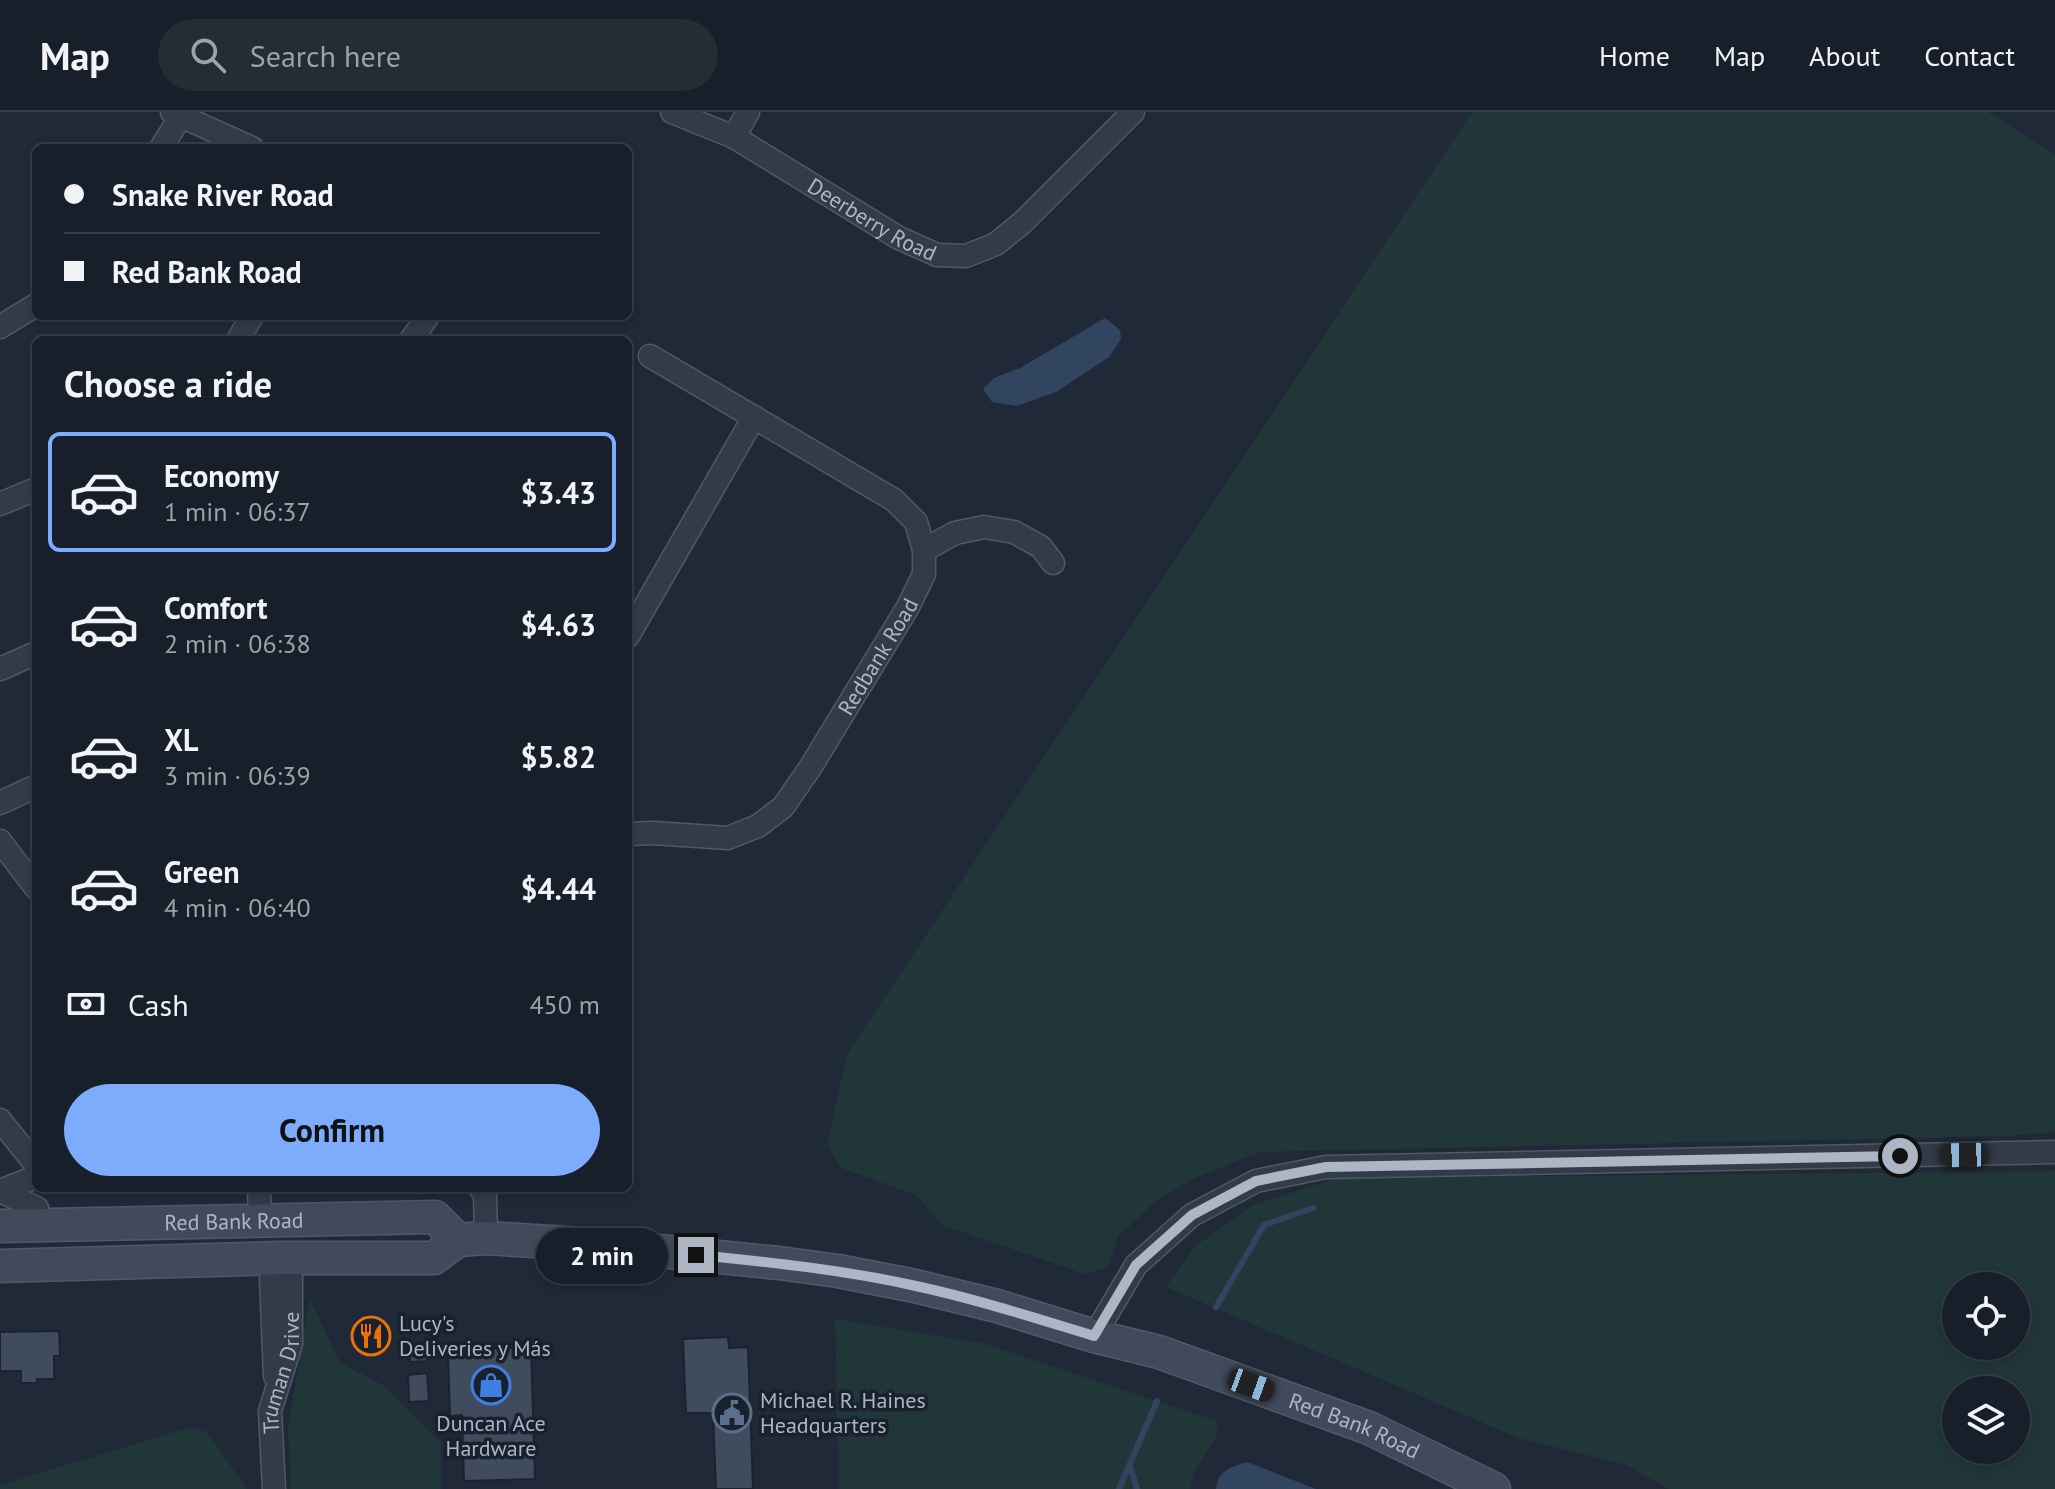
<!DOCTYPE html>
<meta charset="utf-8">
<style>
:root{--surface:#171f2a;--page:#242c36;--text:#f1f3f6;--muted:#9ea2a8;--line:#363d47;--accent:#7cacfb}
body{margin:0;font-family:"PT Sans",sans-serif;background:var(--page);color:var(--text);height:100vh;display:flex;flex-direction:column;font-size:30px;white-space:nowrap}
*{box-sizing:border-box;margin:0}
p{font-size:26px;color:var(--muted)}
.icon{flex:none;width:44px;height:44px;fill:none;stroke:currentColor;stroke-width:2;stroke-linecap:round;stroke-linejoin:round}
.map{position:relative;flex:1;overflow:hidden}
.panel{position:absolute;left:32px;top:224px;width:600px;height:856px;display:flex;flex-direction:column;background:var(--surface);border-radius:12px;box-shadow:0 4px 12px #0003,0 0 0 2px var(--line)}
.panel>*{flex:none}
.banner{position:absolute;left:32px;top:32px;width:600px;height:176px;border-radius:12px;box-shadow:0 4px 12px #0003,0 0 0 2px var(--line);display:grid;align-content:center;height:176px;padding:0 32px;background:var(--surface)}
.controls{position:absolute;left:1942px;top:1160px;display:grid;gap:16px}
.controls a{display:grid;place-items:center;width:88px;height:88px;border-radius:50%;background:var(--surface);box-shadow:0 4px 12px #0003,0 0 0 2px var(--line);font-size:40px}
.end{position:absolute;width:36px;height:36px;margin:-18px;border:10px solid #adb6c5;background:#111;box-shadow:0 0 0 4px #111}
.from{border-radius:50%}
.bubble{position:absolute;height:56px;border-radius:28px;background:var(--surface);box-shadow:0 4px 12px #0003,0 0 0 2px var(--line);font-size:26px;font-weight:700;line-height:56px;text-align:center}
.car{position:absolute;width:24px;height:48px;margin:-24px -12px;border-radius:10px;box-shadow:0 0 6px 2px #0007;background:linear-gradient(#222 24%,#8ab4d8 0 40%,#222 0 76%,#8ab4d8 0 86%,#222 0)}
.banner b{display:flex;align-items:center;gap:28px;height:76px;font-size:30px}
.banner b+b{border-top:2px solid var(--line)}
.banner i{width:20px;height:20px;background:var(--text)}
ul{padding:0;list-style:none}
li{display:flex;align-items:center;gap:24px;height:120px;margin:0 16px 12px;padding:0 16px;border:4px solid transparent;border-radius:12px}
li div{flex:1}
li b{display:block;font-size:30px}
li em{font-style:normal;font-weight:700}
li.current{border-color:var(--accent)}
li>.icon{width:72px;height:72px;stroke-width:1.5}
h2{padding:0 32px;font-size:36px;line-height:96px}
.pay{display:flex;align-items:center;gap:20px;height:88px;padding:0 32px;font-size:30px}
.pay p{margin-inline-start:auto}
.action{display:flex;gap:16px;margin-top:auto;padding:16px 32px}
.action a{flex:1;height:92px;border-radius:48px;background:var(--accent);color:#111;font-size:32px;font-weight:700;line-height:92px;text-align:center}
header{display:flex;align-items:center;gap:48px;box-sizing:border-box;height:112px;padding:0 40px;background:var(--surface);border-bottom:2px solid var(--line)}
header strong{font-size:38px}
nav{display:flex;gap:44px;margin-inline-start:auto;font-size:28px}
.search{width:560px;height:72px;background:var(--page);display:flex;align-items:center;gap:20px;box-sizing:border-box;padding:0 28px;border-radius:44px;color:var(--muted);font-size:30px}
.map>svg:first-child{display:block}
.green{fill:#213639;fill-rule:evenodd}
.water{fill:#324560}
.lines{fill:none;stroke-linecap:round;stroke-linejoin:round}
.stream{stroke:#324560;stroke-width:6}
.building{fill:#404c5d;stroke:#1a232f;stroke-width:2}
.minor-casing{stroke:#505966;stroke-width:25}
.secondary-casing{stroke:#505966;stroke-width:35}
.minor{stroke:#333b48;stroke-width:22}
.secondary{stroke:#414a5b;stroke-width:32}
.route{stroke:#adb6c5;stroke-width:10}
.labels{text-anchor:middle;stroke-width:7;stroke-linejoin:round;paint-order:stroke}
.street-label{font-size:22px;fill:#adb6c5;stroke:#18212d}
.poi-label{font-size:22px;fill:#adb6c5;stroke:#18212d;text-anchor:start}
</style>
<header>
<strong>Map</strong>
<div class="search"><svg class="icon" aria-label="search" viewBox="0 0 24 24"><circle cx="10" cy="10" r="6"/><path d="M15 15l6 6"/></svg>Search here</div>
<nav><a>Home</a><a>Map</a><a>About</a><a>Contact</a></nav>
</header>
<div class="map">
<svg width="2055" height="1377" viewBox="0 0 2055 1377">
<rect width="100%" height="100%" fill="#1f2938"/>
<g class="green">
<polygon points="1472,0 1988,0 2055,42 2055,1020 2008,1024 1259,1040 1191,1068 1155,1090 1118,1125 1108,1155 1084,1162 942,1113 916,1083 841,1056 827,1032 847,942"/>
<path d="M2055 1059V1377H1669L1626 1353 1518 1326 1166 1175 1193 1136 1251 1094 1336 1066ZM2016 1174V1234H1956V1174ZM2016 1278V1338H1956V1278Z"/>
<polygon points="310,1187 340,1251 383,1273 441,1331 441,1377 291,1377 288,1316"/>
<polygon points="835,1207 986,1232 1217,1309 1217,1324 1194,1361 1190,1377 839,1377"/>
<polygon points="191,1315 207,1320 247,1377 0,1377 0,1373"/>
</g>
<g class="water">
<polygon points="1105,206 1120,218 1121,227 1109,245 1056,280 1017,294 992,290 983,277 994,266 1020,256"/>
<path d="M1247 1350 1316 1377H1216C1219 1358 1229 1356 1247 1350Z"/>
</g>
<g class="lines">
<g class="stream">
<polyline points="1216,1195 1264,1113 1313,1096"/>
<polyline points="1130,1354 1137,1377"/>
<polyline points="1119,1377 1157,1289"/>
</g>
</g>
<g class="building">
<polygon points="366,1203 372,1203 372,1207 382,1207 382,1210 386,1210 387,1237 355,1238 355,1210 357,1210 357,1208 367,1207"/>
<polygon points="59,1219 60,1244 54,1244 54,1267 37,1267 37,1271 21,1271 21,1259 0,1259 0,1220"/>
<polygon points="728,1225 729,1236 748,1235 753,1377 716,1377 713,1301 686,1301 683,1227"/>
<polygon points="426,1234 427,1249 410,1250 409,1235"/>
<polygon points="531,1235 535,1367 464,1369 462,1303 450,1304 448,1243 460,1242 460,1238"/>
<polygon points="427,1261 429,1289 409,1290 408,1263"/>
</g>
<g class="lines">
<g class="minor-casing">
<g id="minor">
<polyline points="172,0 252,36"/>
<path id="s1" d="M672 0 734 25 899 126 937 143 966 144 996 132 1023 110 1133 0"/>
<polyline points="734,25 748,0"/>
<polyline points="161,36 181,4"/>
<polyline points="0,215 36,193"/>
<polyline points="238,228 252,204"/>
<polyline points="411,228 428,204"/>
<polyline points="0,392 36,377"/>
<polyline points="924,438 955,421 984,415 1014,420 1041,435 1053,451"/>
<polyline points="628,524 754,305"/>
<polyline points="0,557 36,541"/>
<polyline points="0,691 36,674"/>
<path id="s2" d="M628 722 653 721 728 726 758 714 783 695 810 656 908 495 924 462V438L916 410 894 388 650 244"/>
<polyline points="0,729 36,776"/>
<polyline points="0,1008 36,1053"/>
<polyline points="259,1076 260,1109"/>
<polyline points="480,1076 485,1082 486,1126"/>
<polyline points="0,1079 37,1096"/>
<polyline points="0,1079 36,1065"/>
<polyline points="1094,1224 1136,1153 1192,1103 1256,1069 1326,1055 2055,1040"/>
<polyline points="275,1264 271,1166 282,1154"/>
<path id="s3" d="M274 1377 270 1299 291 1232V1164L282 1154V1146"/>
</g>
</g>
<g class="secondary-casing">
<g id="secondary">
<path id="s4" d="M0 1114 435 1105 458 1128"/>
<path id="s5" d="M0 1154 282 1146H434L458 1128 486 1126 599 1133 779 1151 838 1159 915 1174 997 1194 1094 1224 1159 1240 1369 1316 1494 1377"/>
</g>
</g>
<use href="#minor" class="minor"/>
<use href="#secondary" class="secondary"/>
</g>
<g class="lines">
<path class="route" d="M696 1143C770 1150 844 1158 916 1174 976 1187 1035 1206 1094 1224L1136 1153 1192 1103 1256 1069 1326 1055 1900 1044"/>
</g>
<defs>
<g id="restaurant-ring" transform="scale(2)"><circle r="9.5" fill="#18212d" stroke="#e8710a" stroke-width="1.5"/><path d="M-5-6h1v4h1v-4h1v4h1v-4h1v5L-1.5 .5V6h-2V.5L-5-1ZM5-6V6H3V1.5H1.5Q1.5-4 5-6Z" fill="#e8710a"/></g>
<g id="shop-ring" transform="scale(2)"><circle r="9.5" fill="#18212d" stroke="#3f7fe0" stroke-width="1.5"/><path d="M-5-2.5h2.3a2.7 3.5 0 0 1 5.4 0H5L5.5 6h-11ZM-1.5-2.5h3a1.5 2.3 0 0 0-3 0Z" fill="#3f7fe0"/></g>
<g id="civic-ring" transform="scale(2)"><circle r="9.5" fill="#18212d" stroke="#5c6f8a" stroke-width="1.5"/><path d="M-.6-6.5H3V-4.5H.6V-3L4-1V1h2V6H-6V1h2V-1L-.6-3ZM-1.2 2.5V6h2.4V2.5Z" fill="#5c6f8a"/></g>
</defs>
<g fill-rule="evenodd">
<use href="#restaurant-ring" x="371" y="1224"/>
<use href="#shop-ring" x="491" y="1273"/>
<use href="#civic-ring" x="732" y="1301"/>
</g>
<g class="labels">
<g class="street-label">
<text dy="8" stroke="none"><textPath href="#s1" startOffset="228">Deerberry Road</textPath></text>
<text dy="8" stroke="none"><textPath href="#s2" startOffset="342">Redbank Road</textPath></text>
<text dy="8" stroke="none"><textPath href="#s4" startOffset="234">Red Bank Road</textPath></text>
<text dy="8" stroke="none"><textPath href="#s3" startOffset="118">Truman Drive</textPath></text>
<text dy="8" stroke="none"><textPath href="#s5" startOffset="1386">Red Bank Road</textPath></text>
</g>
<g class="poi-label">
<text x="399" y="1219">Lucy's<tspan x="399" dy="25">Deliveries y Más</tspan></text>
<text x="760" y="1296">Michael R. Haines<tspan x="760" dy="25">Headquarters</tspan></text>
<text x="491" y="1319" text-anchor="middle">Duncan Ace<tspan x="491" dy="25">Hardware</tspan></text>
</g>
</g>
</svg>
<div class="controls">
<a><svg class="icon" aria-label="locate" viewBox="0 0 24 24"><circle cx="12" cy="12" r="6"/><path d="M12 2v4M12 18v4M2 12h4M18 12h4"/></svg></a>
<a><svg class="icon" aria-label="layers" viewBox="0 0 24 24"><path d="M12 4l9 5-9 5-9-5zM3 14l9 5 9-5"/></svg></a>
</div>
<i class="end from" style="left:1900px;top:1044px"></i>
<i class="end" style="left:696px;top:1143px"></i>
<div class="bubble" style="left:536px;top:1116px;width:132px">2 min</div>
<i class="car" style="left:1964px;top:1043px;rotate:269deg"></i>
<i class="car" style="left:1251px;top:1273px;rotate:110deg"></i>
<div class="banner">
<b><i class="from"></i>Snake River Road</b>
<b><i></i>Red Bank Road</b>
</div>
<section class="panel">
<h2>Choose a ride</h2>
<ul>
<li class="current"><svg class="icon" aria-label="car" viewBox="0 0 24 24"><path d="M5 17H2v-5l4-1 3-4h7l3 4 3 1v5h-3M9 17h6M6 11h13"/><circle cx="7" cy="17" r="2"/><circle cx="17" cy="17" r="2"/></svg><div><b>Economy</b><p>1 min · 06:37</p></div><em>$3.43</em></li>
<li><svg class="icon" aria-label="car" viewBox="0 0 24 24"><path d="M5 17H2v-5l4-1 3-4h7l3 4 3 1v5h-3M9 17h6M6 11h13"/><circle cx="7" cy="17" r="2"/><circle cx="17" cy="17" r="2"/></svg><div><b>Comfort</b><p>2 min · 06:38</p></div><em>$4.63</em></li>
<li><svg class="icon" aria-label="car" viewBox="0 0 24 24"><path d="M5 17H2v-5l4-1 3-4h7l3 4 3 1v5h-3M9 17h6M6 11h13"/><circle cx="7" cy="17" r="2"/><circle cx="17" cy="17" r="2"/></svg><div><b>XL</b><p>3 min · 06:39</p></div><em>$5.82</em></li>
<li><svg class="icon" aria-label="car" viewBox="0 0 24 24"><path d="M5 17H2v-5l4-1 3-4h7l3 4 3 1v5h-3M9 17h6M6 11h13"/><circle cx="7" cy="17" r="2"/><circle cx="17" cy="17" r="2"/></svg><div><b>Green</b><p>4 min · 06:40</p></div><em>$4.44</em></li>
</ul>
<div class="pay"><svg class="icon" aria-label="cash" viewBox="0 0 24 24"><path d="M3 7h18v10H3z"/><circle cx="12" cy="12" r="2"/></svg>Cash<p>450 m</p></div>
<div class="action"><a>Confirm</a></div>
</section>
</div>
